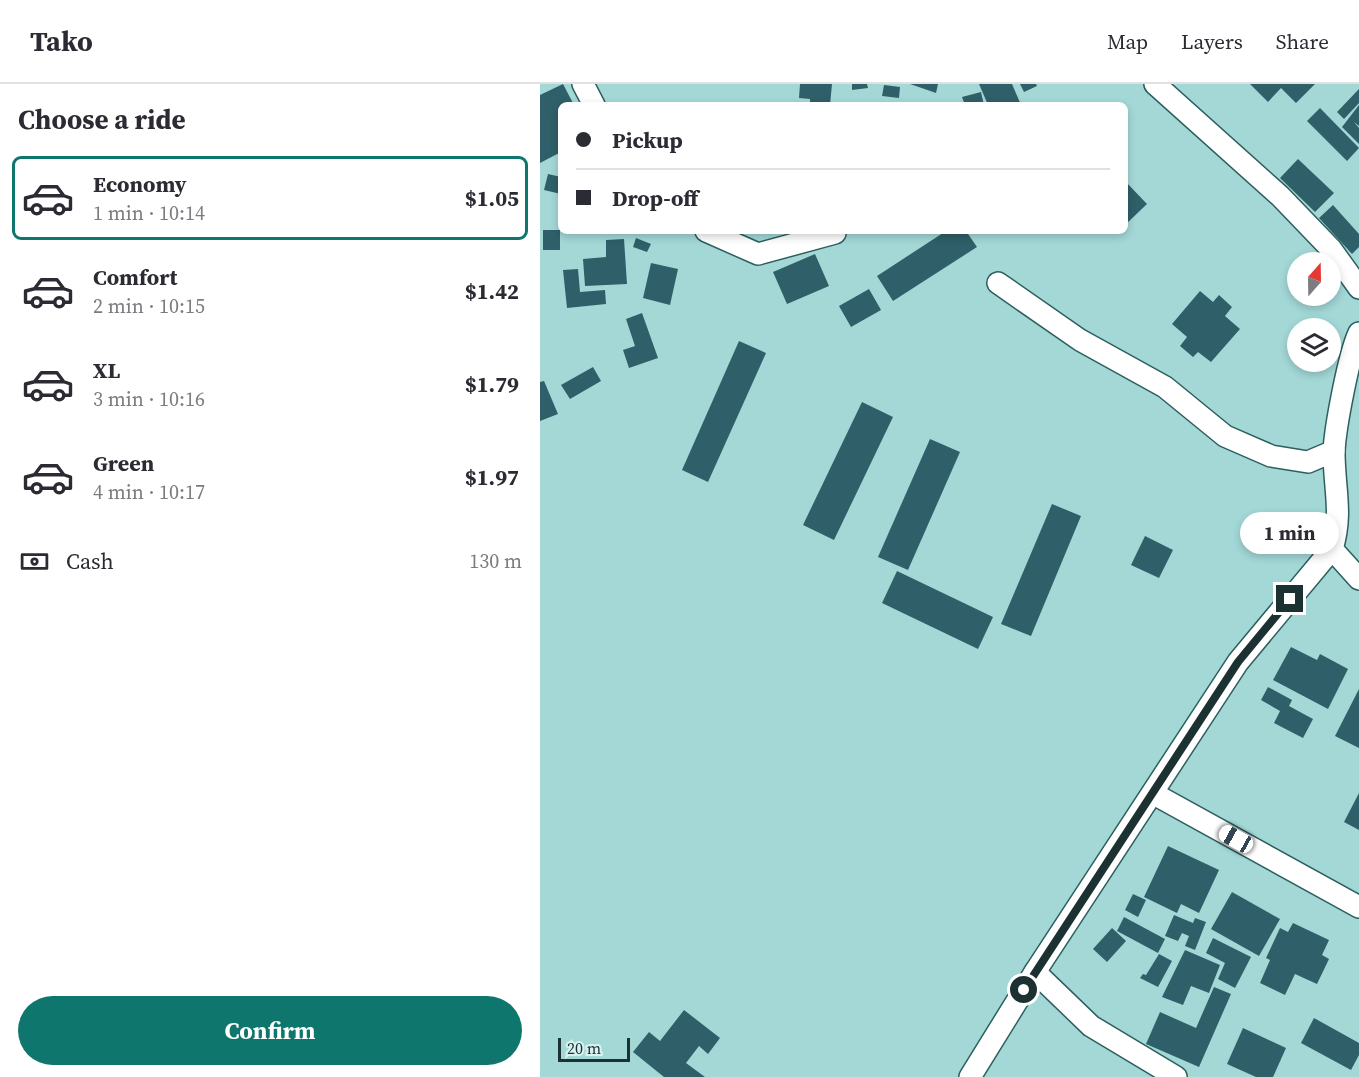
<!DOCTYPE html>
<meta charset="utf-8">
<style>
:root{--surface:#fff;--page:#f2f2f3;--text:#2b2b33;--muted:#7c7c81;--line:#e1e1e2;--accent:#0f766e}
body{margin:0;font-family:"Source Serif 4",serif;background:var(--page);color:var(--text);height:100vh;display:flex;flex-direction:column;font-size:22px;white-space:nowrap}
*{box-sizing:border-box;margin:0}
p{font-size:20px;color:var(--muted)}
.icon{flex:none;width:33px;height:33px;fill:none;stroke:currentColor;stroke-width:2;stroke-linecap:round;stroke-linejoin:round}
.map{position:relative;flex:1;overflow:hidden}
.details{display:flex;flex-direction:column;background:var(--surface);width:540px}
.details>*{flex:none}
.guide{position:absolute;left:18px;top:18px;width:570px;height:132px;border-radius:9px;box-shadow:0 3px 9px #0003;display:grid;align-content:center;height:132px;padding:0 18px;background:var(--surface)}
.needle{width:39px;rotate:20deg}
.fabs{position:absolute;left:747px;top:168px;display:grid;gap:12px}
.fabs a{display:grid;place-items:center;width:54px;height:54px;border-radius:50%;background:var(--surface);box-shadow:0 3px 9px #0003;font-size:30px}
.scale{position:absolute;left:18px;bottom:15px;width:72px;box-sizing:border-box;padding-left:6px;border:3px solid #1c3131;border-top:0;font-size:16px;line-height:21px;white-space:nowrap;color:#1c3131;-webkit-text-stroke:4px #d9f3f2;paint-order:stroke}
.end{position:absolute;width:27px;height:27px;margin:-14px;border:8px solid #1c3131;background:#fff;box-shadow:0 0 0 3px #fff}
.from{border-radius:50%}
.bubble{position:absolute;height:42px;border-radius:21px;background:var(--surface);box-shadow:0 3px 9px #0003;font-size:20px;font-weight:700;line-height:42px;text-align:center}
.car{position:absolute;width:18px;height:36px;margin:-18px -9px;border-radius:8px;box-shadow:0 0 4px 2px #0007;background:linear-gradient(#fff 24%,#345 0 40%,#fff 0 76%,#345 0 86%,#fff 0)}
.guide b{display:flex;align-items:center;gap:21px;height:57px;font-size:22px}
.guide b+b{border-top:2px solid var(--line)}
.guide i{width:15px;height:15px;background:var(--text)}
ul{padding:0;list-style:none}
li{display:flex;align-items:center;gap:18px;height:84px;margin:0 12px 9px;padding:0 6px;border:3px solid transparent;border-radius:9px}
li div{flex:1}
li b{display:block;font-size:22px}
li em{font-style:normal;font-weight:700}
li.on{border-color:var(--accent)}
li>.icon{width:54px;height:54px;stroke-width:1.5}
h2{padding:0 18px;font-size:27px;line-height:72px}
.pay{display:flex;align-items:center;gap:15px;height:66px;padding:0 18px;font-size:22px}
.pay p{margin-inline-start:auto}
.action{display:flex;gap:12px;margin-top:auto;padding:12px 18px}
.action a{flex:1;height:69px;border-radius:36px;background:var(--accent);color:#fff;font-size:24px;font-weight:700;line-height:69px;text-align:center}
header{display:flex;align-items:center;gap:36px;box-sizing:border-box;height:84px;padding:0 30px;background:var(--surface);border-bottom:2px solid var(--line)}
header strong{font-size:28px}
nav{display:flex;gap:33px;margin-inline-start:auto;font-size:21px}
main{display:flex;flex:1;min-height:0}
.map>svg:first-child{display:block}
.building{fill:#2f5f69}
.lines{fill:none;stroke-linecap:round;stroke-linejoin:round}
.minor-casing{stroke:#2c5f5e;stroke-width:24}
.minor{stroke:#fff;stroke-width:21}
.route{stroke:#1c3131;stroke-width:8}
</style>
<header>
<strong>Tako</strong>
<nav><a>Map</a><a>Layers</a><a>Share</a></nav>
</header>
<main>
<section class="details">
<h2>Choose a ride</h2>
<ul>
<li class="on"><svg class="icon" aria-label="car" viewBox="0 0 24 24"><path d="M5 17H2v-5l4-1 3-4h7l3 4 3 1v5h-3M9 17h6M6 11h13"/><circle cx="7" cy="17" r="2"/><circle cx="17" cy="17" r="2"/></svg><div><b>Economy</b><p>1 min · 10:14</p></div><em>$1.05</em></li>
<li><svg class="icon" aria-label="car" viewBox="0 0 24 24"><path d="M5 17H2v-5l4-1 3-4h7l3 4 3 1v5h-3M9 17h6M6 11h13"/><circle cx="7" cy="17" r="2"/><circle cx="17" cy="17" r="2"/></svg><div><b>Comfort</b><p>2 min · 10:15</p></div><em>$1.42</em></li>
<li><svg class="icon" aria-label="car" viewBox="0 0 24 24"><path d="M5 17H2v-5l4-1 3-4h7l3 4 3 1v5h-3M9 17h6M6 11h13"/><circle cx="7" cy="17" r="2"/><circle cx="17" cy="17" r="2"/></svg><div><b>XL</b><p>3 min · 10:16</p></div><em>$1.79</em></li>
<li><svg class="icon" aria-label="car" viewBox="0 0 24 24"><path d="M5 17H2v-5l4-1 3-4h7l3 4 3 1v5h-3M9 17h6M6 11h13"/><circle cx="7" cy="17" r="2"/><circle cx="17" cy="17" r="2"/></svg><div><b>Green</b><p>4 min · 10:17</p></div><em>$1.97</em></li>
</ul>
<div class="pay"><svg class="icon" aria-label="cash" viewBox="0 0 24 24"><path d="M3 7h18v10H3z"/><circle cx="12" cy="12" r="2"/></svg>Cash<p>130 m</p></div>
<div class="action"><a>Confirm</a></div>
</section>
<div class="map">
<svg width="819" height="993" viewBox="0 0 819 993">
<rect width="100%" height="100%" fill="#a3d8d7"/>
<g class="building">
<polygon points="23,0 34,21 21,21 21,68 0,79 0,11"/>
<polygon points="260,0 292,0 290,21 270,21 270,15 259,14"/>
<polygon points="312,0 327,0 328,4 312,6"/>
<polygon points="370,0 398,0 396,9"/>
<polygon points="439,0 472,0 481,21 448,21"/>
<polygon points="480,0 496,0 497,2 484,8"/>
<polygon points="710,0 775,0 756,19 741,4 728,18"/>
<polygon points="344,1 360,3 359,14 342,12"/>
<polygon points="819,5 819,19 804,35 797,28"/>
<polygon points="441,8 444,21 425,21 422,13"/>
<polygon points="819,21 819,42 814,38 819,44 819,60 802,43"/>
<polygon points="780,24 819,64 807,77 767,37"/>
<polygon points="758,75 794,109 775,128 740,94"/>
<polygon points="8,90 21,93 21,110 4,106"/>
<polygon points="585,97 607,120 585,141"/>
<polygon points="793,121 819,150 819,163 812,170 779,134"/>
<rect x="3" y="146" width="17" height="20"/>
<polygon points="406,147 426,147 437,163 353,217 337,192"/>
<polygon points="96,154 111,160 107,168 93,163"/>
<polygon points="84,155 87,200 45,202 43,175 66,173 66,156"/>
<polygon points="275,170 289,202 247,220 233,188"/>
<polygon points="111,179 138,185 130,221 103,214"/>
<polygon points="38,185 40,208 65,206 66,220 27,224 23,186"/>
<polygon points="329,205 341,226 311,243 299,222"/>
<polygon points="660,207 673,218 679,211 692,223 685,232 700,245 671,278 658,268 653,273 640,262 647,253 632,240"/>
<polygon points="102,229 118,274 89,284 83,266 95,262 86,235"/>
<polygon points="199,257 226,269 168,398 142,386"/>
<polygon points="53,283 61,297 30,315 21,301"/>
<polygon points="4,297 18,330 0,337 0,298"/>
<polygon points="322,318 353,333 294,456 263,441"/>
<polygon points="390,355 420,368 368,486 338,473"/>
<polygon points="512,420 541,432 491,552 461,540"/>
<polygon points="605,452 633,466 619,494 591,481"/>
<polygon points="357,487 453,533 438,565 342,519"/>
<polygon points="751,563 777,576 780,570 808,585 788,625 733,596"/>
<polygon points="728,603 752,616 749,622 773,635 763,654 734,639 740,627 721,616"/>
<polygon points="819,605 819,664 795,652"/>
<polygon points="819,709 819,746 804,738"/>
<polygon points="628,762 679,786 659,829 641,820 637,829 604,813"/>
<polygon points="692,808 740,835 719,872 671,845"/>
<polygon points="593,810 606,816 598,833 585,826"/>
<polygon points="634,831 653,839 655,834 666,838 655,866 645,862 649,852 642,849 638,857 625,852"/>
<polygon points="584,833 625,855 618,869 577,847"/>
<polygon points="753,839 789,856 782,871 789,875 777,900 755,890 745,911 720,899 730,876 726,874 740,844 748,848"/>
<polygon points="572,844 586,857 567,878 553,865"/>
<polygon points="673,854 711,873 695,904 678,895 685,879 666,869"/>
<polygon points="645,866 680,881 669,909 651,902 643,921 622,913"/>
<polygon points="619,870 632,877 618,903 600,894 603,890 606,891"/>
<polygon points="674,903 691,910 659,983 606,960 620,928 656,944"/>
<polygon points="144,926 180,954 168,970 159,962 146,979 165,993 124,993 93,968 109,948 120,957"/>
<polygon points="774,934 819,959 819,971 811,986 761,959"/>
<polygon points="703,944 746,964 733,993 716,993 687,980"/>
</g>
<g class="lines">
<g class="minor-casing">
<g id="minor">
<polyline points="43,0 54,21"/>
<polyline points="615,0 740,112 791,165 819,204"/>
<polyline points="166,147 218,170 295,149"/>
<polyline points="458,199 540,256 625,303 685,352 731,372 768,378 794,367"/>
<polyline points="792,465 819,495"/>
<polyline points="614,710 819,823"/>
<polyline points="495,888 551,942 636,993"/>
<path d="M430 993 495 888 698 578 792 465C803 430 794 404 794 368 795 344 809 270 819 249"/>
</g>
</g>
<use href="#minor" class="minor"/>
</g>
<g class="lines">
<polyline class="route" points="484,906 698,578 750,515"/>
</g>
</svg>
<div class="fabs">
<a><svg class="needle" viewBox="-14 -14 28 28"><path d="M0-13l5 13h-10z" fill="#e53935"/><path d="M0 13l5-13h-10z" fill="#7c7c81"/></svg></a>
<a><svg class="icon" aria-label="layers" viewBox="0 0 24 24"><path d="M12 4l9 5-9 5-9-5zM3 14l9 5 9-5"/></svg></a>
</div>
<div class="scale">20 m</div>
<i class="end from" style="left:484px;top:906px"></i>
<i class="end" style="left:750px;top:515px"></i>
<div class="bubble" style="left:700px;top:428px;width:99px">1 min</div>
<i class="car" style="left:696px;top:755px;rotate:299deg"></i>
<div class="guide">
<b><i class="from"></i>Pickup</b>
<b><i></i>Drop-off</b>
</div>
</div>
</main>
